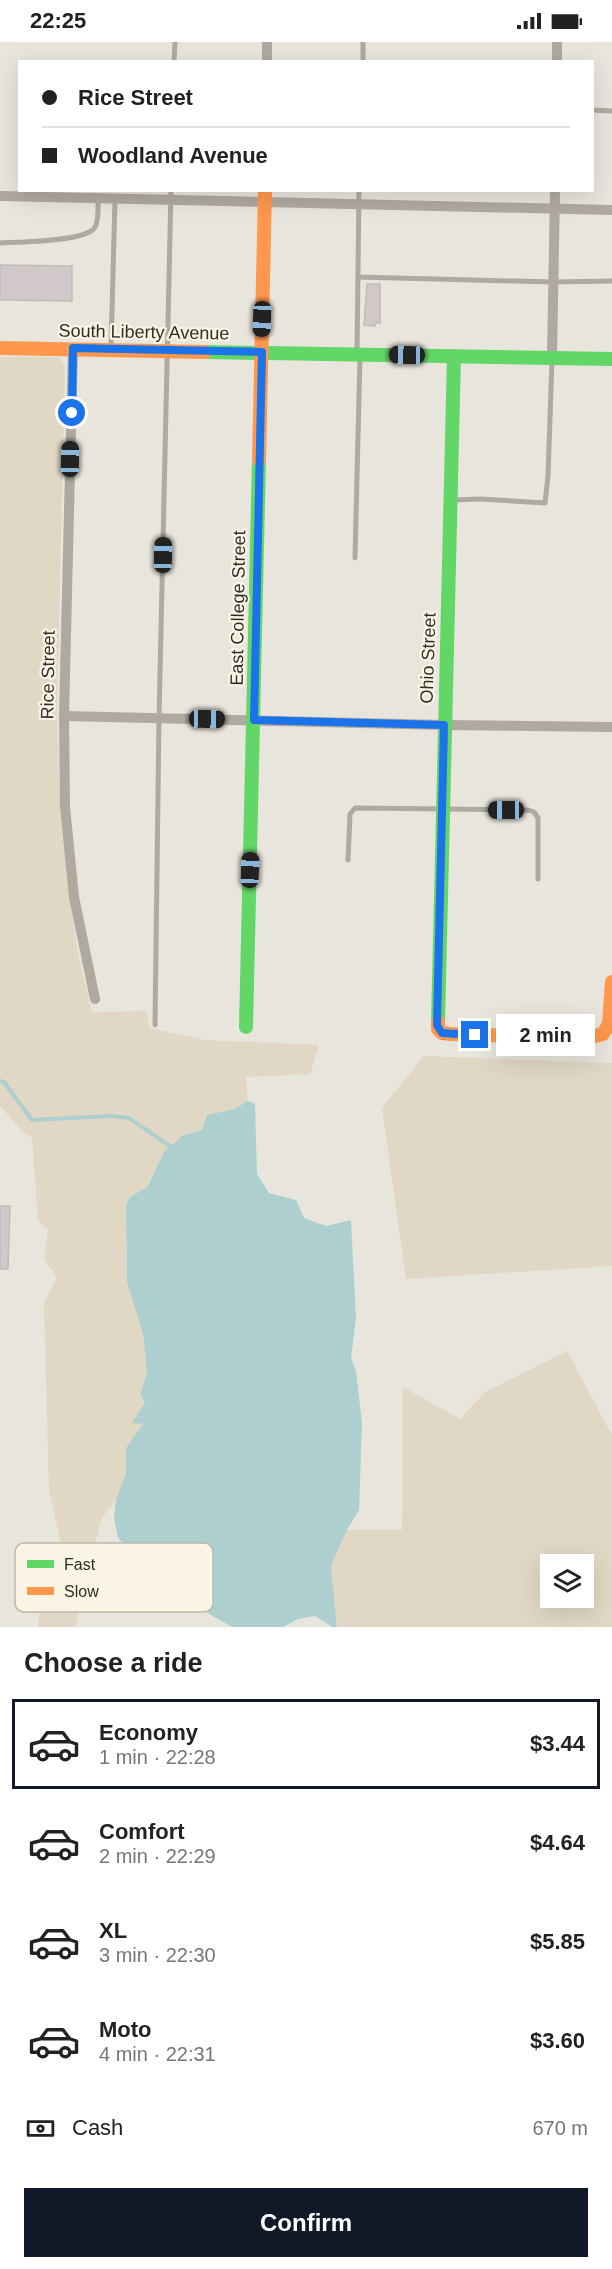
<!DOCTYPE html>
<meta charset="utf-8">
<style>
:root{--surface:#fff;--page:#f6f6f6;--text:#222;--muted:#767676;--line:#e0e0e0;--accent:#111827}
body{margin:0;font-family:Helvetica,sans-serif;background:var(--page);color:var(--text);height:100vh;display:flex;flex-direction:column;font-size:22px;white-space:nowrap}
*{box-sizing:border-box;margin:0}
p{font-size:20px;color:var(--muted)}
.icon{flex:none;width:33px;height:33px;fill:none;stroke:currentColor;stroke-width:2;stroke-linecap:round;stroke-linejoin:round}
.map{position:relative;height:1585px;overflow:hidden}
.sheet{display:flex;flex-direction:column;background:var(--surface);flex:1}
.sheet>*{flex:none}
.hud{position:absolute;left:18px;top:18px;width:576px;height:132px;border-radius:0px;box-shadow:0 6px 24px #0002;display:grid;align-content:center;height:132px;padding:0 24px;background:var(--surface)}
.buttons{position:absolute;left:540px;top:1512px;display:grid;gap:12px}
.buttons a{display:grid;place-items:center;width:54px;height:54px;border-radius:0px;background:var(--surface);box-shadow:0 6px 24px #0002;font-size:30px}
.end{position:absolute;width:27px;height:27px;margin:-14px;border:8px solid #1a73e8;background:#fff;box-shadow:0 0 0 3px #fff}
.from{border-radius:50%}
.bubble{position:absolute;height:42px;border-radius:0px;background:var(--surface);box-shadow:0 6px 24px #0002;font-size:20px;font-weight:800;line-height:42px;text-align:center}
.car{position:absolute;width:18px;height:36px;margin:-18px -9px;border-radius:8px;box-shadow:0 0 4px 2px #0007;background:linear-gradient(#222 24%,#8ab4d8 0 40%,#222 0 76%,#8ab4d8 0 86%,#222 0)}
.hud b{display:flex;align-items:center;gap:21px;height:57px;font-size:22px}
.hud b+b{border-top:2px solid var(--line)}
.hud i{width:15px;height:15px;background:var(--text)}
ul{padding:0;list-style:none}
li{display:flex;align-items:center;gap:18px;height:90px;margin:0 12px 9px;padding:0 12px;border:3px solid transparent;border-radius:0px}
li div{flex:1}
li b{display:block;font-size:22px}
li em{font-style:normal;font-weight:800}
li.selected{border-color:var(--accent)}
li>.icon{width:54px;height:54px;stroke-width:1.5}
h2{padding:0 24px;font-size:27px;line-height:72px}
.pay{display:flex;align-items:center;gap:15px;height:66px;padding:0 24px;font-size:22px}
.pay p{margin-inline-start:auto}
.button{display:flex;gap:12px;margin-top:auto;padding:12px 24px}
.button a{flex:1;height:69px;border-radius:0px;background:var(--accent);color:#fff;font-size:24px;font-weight:800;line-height:69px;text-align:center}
.status{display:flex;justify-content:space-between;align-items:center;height:42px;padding:0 30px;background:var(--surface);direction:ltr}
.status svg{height:16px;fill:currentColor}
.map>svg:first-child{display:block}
.green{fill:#e0d8c4;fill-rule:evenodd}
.water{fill:#aecfcf}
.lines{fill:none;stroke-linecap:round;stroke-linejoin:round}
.stream{stroke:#aecfcf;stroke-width:4}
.building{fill:#d0c8c9;stroke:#c0bcba;stroke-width:1.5}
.lane{stroke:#b0a99f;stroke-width:5}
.street{stroke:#b0a99f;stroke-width:10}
.fast{stroke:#63d668;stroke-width:14}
.slow{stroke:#ff974d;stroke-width:14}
.route{stroke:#1a73e8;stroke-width:8}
.labels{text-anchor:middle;stroke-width:4.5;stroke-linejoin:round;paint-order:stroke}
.street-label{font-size:18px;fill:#302d28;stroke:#faf4e4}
.key{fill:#faf4e4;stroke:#bdb8ac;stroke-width:1.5}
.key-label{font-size:16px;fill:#302d28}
</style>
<div class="status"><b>22:25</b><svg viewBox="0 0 49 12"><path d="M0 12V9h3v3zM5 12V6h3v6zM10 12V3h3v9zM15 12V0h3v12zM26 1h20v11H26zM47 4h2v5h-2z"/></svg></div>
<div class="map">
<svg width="612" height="1585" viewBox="0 0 612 1585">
<rect width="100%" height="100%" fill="#e8e5dc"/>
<g class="green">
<polygon points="0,315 58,315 65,324 57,671 60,752 61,781 77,906 92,970 146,969 150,986 206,998 319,1003 310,1032 246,1035 248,1059 234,1067 207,1073 202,1088 182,1094 164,1110 146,1145 130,1155 126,1198 127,1240 143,1292 147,1331 140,1352 145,1361 133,1381 143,1382 126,1406 126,1432 116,1457 102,1476 92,1513 90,1558 80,1568 75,1585 38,1585 43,1543 64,1542 73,1528 65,1519 49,1448 44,1261 57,1235 44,1218 48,1187 38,1178 32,1096 22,1089 0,1064"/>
<polygon points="424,1014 612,1021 612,1224 406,1237 382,1066"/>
<path d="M567 1309 612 1393V1585H337L331 1524 347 1488H402L403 1345 460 1377 485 1350ZM550 1522H584V1556H550Z"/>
</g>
<polygon class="water" points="248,1059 255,1062 257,1132 269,1151 296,1158 304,1176 326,1184 351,1178 356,1276 351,1316 356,1329 362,1381 359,1468 347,1488 331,1524 337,1585 332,1585 315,1574 298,1577 283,1585 232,1585 209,1572 195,1557 147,1517 134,1516 118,1495 114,1476 116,1457 126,1432 126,1406 143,1382 132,1381 145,1361 140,1352 147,1331 143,1292 127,1240 126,1163 130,1155 147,1145 164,1110 182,1094 202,1088 207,1073 234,1067"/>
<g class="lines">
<polyline class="stream" points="0,1039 4,1040 32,1078 111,1074 129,1076 171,1105 172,1109"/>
</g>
<g class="building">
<polygon points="0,223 72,224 72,259 0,258"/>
<polygon points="367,242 380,242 380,281 375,281 375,284 364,283"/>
<polygon points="0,1164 10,1164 8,1227 0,1227"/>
</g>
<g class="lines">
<g class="lane">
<polyline points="174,20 175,0"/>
<polyline points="363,20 363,0"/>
<polyline points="592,68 612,69"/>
<path d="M0 201C18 200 87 200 95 185 99 178 98 165 98 157"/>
<polyline points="358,235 553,240 612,239"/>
<polyline points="111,306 115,157"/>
<polyline points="357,311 359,148"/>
<polyline points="452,458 480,457 545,461 548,434 552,318"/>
<polyline points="355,516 360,314"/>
<polyline points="348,818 350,772 355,766 528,768 534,770 538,776 538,837"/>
<polyline points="155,983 159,676 171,148"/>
</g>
<g class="street">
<polyline points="267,20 267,0"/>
<polyline points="557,20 557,0"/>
<polyline points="0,154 612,168"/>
<polyline points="73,306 64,674 65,765 74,855 95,957"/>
<polyline points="552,316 555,148"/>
<polyline points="64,674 444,683 612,685"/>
</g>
<g class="fast">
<polyline points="205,310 612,317"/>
<polyline points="438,980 454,314"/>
<polyline points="246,985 259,418"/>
</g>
<g class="slow">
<polyline points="0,306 205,310"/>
<polyline points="259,418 265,148"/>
<polyline points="438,980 438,987 442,991 451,992 587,996 603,992 609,982 612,940"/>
</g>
</g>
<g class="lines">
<polyline class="route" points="72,371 73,306 262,310 254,678 444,683 437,983 442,991 475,993"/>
</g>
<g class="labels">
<g class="street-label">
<text transform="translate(144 290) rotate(1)" y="6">South Liberty Avenue</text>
<text transform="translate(238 566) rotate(-89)" y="6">East College Street</text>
<text transform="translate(428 616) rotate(-88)" y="6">Ohio Street</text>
<text transform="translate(48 633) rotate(-89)" y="6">Rice Street</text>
</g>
</g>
<rect x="15" y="1501" width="198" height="69" rx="9" class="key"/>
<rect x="27" y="1518" width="27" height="8" fill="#63d668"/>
<rect x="27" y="1545" width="27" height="8" fill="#ff974d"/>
<g class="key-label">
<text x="64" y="1528">Fast</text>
<text x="64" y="1555">Slow</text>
</g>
</svg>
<div class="buttons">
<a><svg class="icon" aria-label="layers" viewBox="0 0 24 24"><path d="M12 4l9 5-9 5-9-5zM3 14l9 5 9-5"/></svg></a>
</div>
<i class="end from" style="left:72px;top:371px"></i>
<i class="end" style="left:475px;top:993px"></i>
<div class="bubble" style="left:496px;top:972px;width:99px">2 min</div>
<i class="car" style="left:262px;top:277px;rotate:182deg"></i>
<i class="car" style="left:407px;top:313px;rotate:271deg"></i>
<i class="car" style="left:70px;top:417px;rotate:1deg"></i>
<i class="car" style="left:163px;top:513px;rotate:1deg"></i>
<i class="car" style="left:207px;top:677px;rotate:91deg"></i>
<i class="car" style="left:506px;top:768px;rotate:270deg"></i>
<i class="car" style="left:250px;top:828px;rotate:2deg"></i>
<div class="hud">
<b><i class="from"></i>Rice Street</b>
<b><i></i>Woodland Avenue</b>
</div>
</div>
<section class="sheet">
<h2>Choose a ride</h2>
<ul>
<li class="selected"><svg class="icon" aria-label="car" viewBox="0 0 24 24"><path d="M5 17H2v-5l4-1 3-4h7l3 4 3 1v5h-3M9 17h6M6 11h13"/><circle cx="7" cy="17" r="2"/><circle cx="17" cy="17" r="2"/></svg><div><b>Economy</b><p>1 min · 22:28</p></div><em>$3.44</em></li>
<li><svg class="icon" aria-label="car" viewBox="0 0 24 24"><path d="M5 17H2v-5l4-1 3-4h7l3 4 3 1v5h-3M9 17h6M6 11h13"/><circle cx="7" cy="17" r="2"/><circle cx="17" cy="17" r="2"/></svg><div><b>Comfort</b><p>2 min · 22:29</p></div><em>$4.64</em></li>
<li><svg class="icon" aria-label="car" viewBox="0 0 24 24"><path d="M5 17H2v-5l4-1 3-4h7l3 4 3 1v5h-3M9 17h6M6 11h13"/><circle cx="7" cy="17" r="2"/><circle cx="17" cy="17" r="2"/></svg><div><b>XL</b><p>3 min · 22:30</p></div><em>$5.85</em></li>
<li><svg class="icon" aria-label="car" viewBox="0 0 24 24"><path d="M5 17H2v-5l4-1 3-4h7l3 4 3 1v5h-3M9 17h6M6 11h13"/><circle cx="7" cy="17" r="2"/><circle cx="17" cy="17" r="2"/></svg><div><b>Moto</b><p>4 min · 22:31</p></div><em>$3.60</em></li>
</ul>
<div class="pay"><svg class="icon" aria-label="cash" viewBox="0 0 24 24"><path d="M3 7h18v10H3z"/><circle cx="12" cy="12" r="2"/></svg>Cash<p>670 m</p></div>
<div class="button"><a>Confirm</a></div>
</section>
